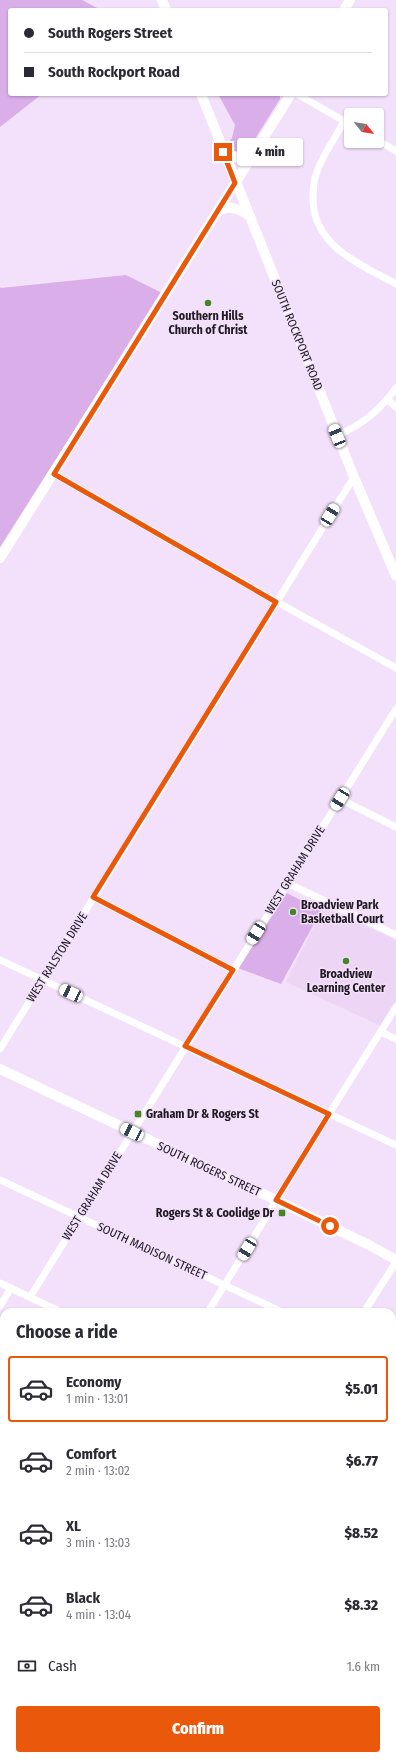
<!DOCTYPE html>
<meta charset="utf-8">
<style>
:root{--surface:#fff;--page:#f2f2f3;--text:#2b2b33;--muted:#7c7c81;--line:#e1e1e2;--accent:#ea580c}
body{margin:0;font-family:"Fira Sans Condensed",sans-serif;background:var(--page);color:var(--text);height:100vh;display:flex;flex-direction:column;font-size:15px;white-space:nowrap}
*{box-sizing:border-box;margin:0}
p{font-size:13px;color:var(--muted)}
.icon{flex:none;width:22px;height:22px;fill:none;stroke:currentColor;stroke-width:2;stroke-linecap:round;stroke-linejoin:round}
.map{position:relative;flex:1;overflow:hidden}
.panel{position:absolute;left:0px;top:1308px;width:396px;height:452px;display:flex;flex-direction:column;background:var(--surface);border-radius:12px 12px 0 0;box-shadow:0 1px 3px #0004}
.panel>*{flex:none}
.banner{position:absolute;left:8px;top:8px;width:380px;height:88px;border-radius:4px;box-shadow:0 1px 3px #0004;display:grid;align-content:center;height:88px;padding:0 16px;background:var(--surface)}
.needle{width:26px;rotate:120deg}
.controls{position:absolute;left:344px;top:108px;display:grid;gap:8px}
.controls a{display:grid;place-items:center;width:40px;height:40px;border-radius:4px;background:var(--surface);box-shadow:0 1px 3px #0004;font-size:20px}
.end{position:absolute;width:18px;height:18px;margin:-9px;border:5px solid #ea580c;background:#fff;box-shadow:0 0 0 2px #fff}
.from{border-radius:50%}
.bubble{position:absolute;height:28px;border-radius:4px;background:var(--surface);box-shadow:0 1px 3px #0004;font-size:13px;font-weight:800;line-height:28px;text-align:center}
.car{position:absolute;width:12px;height:24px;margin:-12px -6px;border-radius:5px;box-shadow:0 0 3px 1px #0007;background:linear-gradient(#fff 24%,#345 0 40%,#fff 0 76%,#345 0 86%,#fff 0)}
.banner b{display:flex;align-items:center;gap:14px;height:38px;font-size:15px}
.banner b+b{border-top:1px solid var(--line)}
.banner i{width:10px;height:10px;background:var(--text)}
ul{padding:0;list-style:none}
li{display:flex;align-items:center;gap:12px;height:66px;margin:0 8px 6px;padding:0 8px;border:2px solid transparent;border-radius:4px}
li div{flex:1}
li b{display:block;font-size:15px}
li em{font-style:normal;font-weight:800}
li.on{border-color:var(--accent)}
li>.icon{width:36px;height:36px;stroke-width:1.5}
h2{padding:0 16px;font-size:18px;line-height:48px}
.pay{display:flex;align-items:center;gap:10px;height:44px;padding:0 16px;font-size:15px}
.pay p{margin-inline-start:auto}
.action{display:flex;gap:8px;margin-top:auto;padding:8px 16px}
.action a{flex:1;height:46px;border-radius:4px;background:var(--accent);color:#fff;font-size:16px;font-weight:800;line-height:46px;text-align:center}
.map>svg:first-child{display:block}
.built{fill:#edd5f6}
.green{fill:#daaee9}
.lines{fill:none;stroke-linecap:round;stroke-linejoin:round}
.stream{stroke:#b283c1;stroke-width:2}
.street{stroke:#fff;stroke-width:7}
.secondary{stroke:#fff;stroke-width:10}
.route{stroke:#ea580c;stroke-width:5}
.poi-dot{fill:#458628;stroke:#f3e0fa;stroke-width:1.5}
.labels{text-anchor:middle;stroke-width:3;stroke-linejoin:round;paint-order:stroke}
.poi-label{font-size:12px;font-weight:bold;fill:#211a24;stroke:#f3e0fa}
.street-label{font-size:12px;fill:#211a24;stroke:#f3e0fa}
</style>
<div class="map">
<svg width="396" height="1760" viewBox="0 0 396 1760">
<rect width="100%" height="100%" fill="#f3e0fa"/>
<polygon class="built" points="324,907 396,940 396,1001 381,1026 286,982"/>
<g class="green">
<polygon points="0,0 82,0 101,10 10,10 10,94 42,94 0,127"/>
<polygon points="218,94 280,94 280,99 248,150 243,154 233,152 229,142 232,138 235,125"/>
<polygon points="126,275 162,293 0,547 0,287 1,288"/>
<polygon points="287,893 321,911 281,984 238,968"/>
<polygon points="0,1417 4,1419 4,1531 0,1529"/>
<polygon points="392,1542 396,1544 396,1750 392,1749"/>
</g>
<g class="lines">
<g class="stream">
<polyline points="0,1538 4,1540"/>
<polyline points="375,1756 386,1760"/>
</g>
<g class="street">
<polyline points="297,94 351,125"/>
<path d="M344 121C336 137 324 153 318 169 313 180 313 191 313 202 316 248 362 265 396 284"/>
<polyline points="377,140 396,151"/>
<polyline points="388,400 396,407"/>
<path d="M337 436C364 423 378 412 396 388"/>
<polyline points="54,474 277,602 396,668"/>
<polyline points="340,799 396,827"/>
<polyline points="287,883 396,935"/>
<polyline points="93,897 233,970"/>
<polyline points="0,960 396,1145"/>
<polyline points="381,1032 396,1039"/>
<polyline points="0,1049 354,477"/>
<polyline points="0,1180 282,1312"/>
<polyline points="0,1283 61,1312"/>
<polyline points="30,1297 396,709"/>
<polyline points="0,1306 11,1288"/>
<polyline points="208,1312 329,1114 396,1007"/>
<polyline points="364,1312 396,1262"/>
<polyline points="392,1412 396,1406"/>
</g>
<g class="secondary">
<polyline points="162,0 166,10"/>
<polyline points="344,10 350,0"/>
<polyline points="201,94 354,477 396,576"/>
<polyline points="223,152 239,158 253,155"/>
<path d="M218 211C230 205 237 208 248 215"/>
<polyline points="0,558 291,94"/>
<polyline points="0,1069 276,1200 371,1246 396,1260"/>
</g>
</g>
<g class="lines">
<polyline class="route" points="223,152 235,183 54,474 276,602 93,897 233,970 185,1046 329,1114 276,1200 330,1226"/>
</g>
<g class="poi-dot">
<circle cx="208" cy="303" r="4"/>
<circle cx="293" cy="912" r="4"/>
<circle cx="346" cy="961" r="4"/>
<rect x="134" y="1110" width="8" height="8" rx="2"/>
<rect x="278" y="1209" width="8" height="8" rx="2"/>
</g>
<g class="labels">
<g class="poi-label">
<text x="208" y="320">Southern Hills<tspan x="208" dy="14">Church of Christ</tspan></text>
<text x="301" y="909" text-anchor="start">Broadview Park<tspan x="301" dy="14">Basketball Court</tspan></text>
<text x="346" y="978">Broadview<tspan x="346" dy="14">Learning Center</tspan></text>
<text x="146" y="1118" text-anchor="start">Graham Dr &amp; Rogers St</text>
<text x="274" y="1217" text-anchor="end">Rogers St &amp; Coolidge Dr</text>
</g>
<g class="street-label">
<text transform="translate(297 335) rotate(68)" y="4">SOUTH ROCKPORT ROAD</text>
<text transform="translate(295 870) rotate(-58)" y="4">WEST GRAHAM DRIVE</text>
<text transform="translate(57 957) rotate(-58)" y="4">WEST RALSTON DRIVE</text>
<text transform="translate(209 1169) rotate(25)" y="4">SOUTH ROGERS STREET</text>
<text transform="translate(92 1196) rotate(-58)" y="4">WEST GRAHAM DRIVE</text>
<text transform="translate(152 1251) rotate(25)" y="4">SOUTH MADISON STREET</text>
</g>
</g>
</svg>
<div class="controls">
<a><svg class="needle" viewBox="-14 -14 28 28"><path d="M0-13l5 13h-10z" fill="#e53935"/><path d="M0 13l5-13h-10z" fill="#7c7c81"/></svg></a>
</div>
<i class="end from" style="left:330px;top:1226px"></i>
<i class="end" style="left:223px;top:152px"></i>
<div class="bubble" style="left:237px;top:138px;width:66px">4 min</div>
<i class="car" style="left:337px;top:436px;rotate:338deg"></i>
<i class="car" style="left:330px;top:515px;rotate:31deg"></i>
<i class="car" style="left:340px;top:799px;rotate:212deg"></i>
<i class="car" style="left:256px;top:933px;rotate:212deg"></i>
<i class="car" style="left:71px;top:993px;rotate:295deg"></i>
<i class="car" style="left:132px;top:1132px;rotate:296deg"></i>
<i class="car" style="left:247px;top:1249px;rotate:211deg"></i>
<div class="banner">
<b><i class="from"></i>South Rogers Street</b>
<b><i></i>South Rockport Road</b>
</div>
<section class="panel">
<h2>Choose a ride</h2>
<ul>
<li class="on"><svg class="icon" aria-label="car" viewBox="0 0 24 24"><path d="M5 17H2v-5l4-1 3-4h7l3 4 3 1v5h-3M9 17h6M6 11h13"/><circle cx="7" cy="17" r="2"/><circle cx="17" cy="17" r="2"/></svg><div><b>Economy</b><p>1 min · 13:01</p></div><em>$5.01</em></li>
<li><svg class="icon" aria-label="car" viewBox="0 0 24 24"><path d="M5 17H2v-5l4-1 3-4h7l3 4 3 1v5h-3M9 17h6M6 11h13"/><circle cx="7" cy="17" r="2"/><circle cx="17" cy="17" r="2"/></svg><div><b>Comfort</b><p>2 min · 13:02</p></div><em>$6.77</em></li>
<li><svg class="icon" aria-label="car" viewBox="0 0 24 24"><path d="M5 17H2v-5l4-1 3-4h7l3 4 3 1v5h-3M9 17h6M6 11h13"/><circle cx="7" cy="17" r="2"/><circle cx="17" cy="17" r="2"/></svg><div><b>XL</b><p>3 min · 13:03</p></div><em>$8.52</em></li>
<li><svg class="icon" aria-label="car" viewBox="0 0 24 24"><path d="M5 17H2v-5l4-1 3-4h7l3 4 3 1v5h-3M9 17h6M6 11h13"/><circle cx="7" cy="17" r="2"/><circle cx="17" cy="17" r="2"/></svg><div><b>Black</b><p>4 min · 13:04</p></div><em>$8.32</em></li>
</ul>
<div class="pay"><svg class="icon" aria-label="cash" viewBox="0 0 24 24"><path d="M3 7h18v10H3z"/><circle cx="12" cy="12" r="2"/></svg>Cash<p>1.6 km</p></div>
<div class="action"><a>Confirm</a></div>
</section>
</div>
